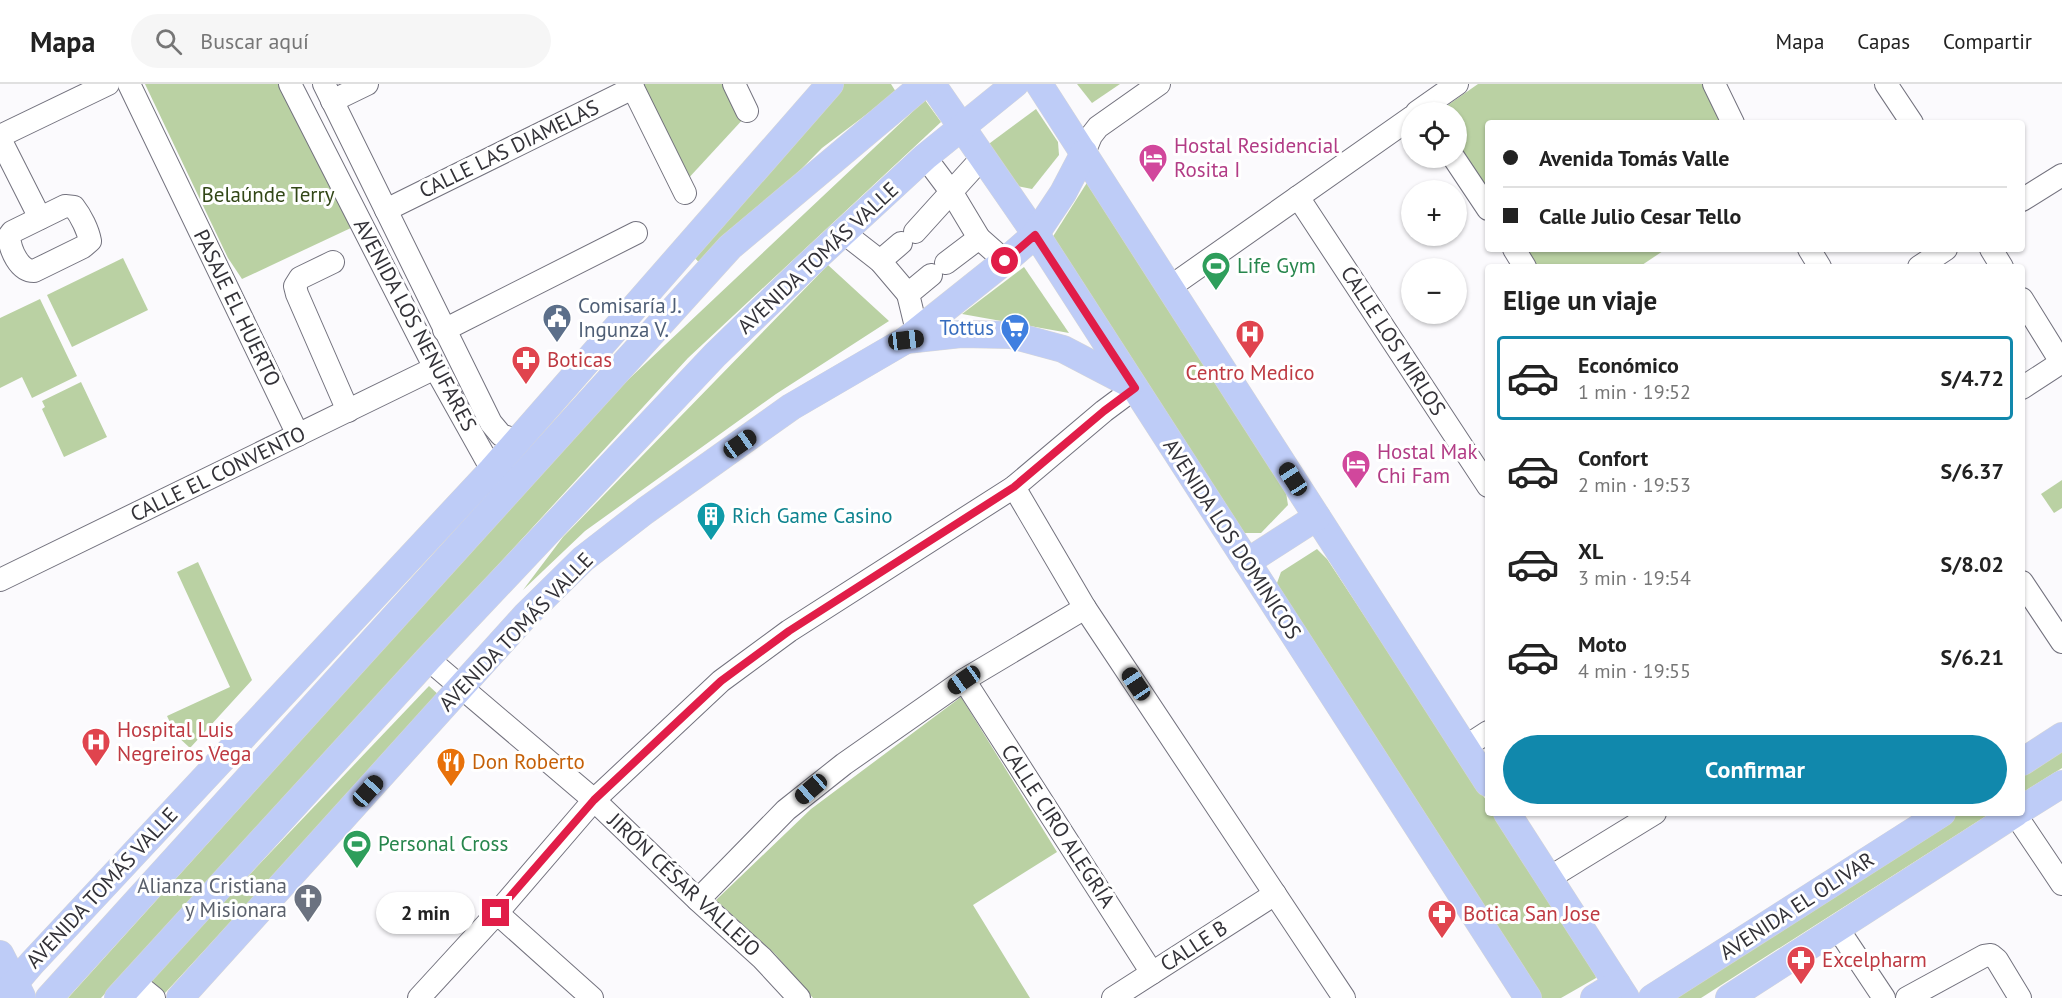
<!DOCTYPE html>
<html lang="es">
<meta charset="utf-8">
<style>
:root{--surface:#fff;--page:#f6f6f6;--text:#222;--muted:#767676;--line:#e0e0e0;--accent:#1188ac}
body{margin:0;font-family:"PT Sans",sans-serif;background:var(--page);color:var(--text);height:100vh;display:flex;flex-direction:column;font-size:22px;white-space:nowrap}
*{box-sizing:border-box;margin:0}
p{font-size:20px;color:var(--muted)}
.icon{flex:none;width:33px;height:33px;fill:none;stroke:currentColor;stroke-width:2;stroke-linecap:round;stroke-linejoin:round}
.map{position:relative;flex:1;overflow:hidden}
.panel{position:absolute;left:1485px;top:180px;width:540px;height:552px;display:flex;flex-direction:column;background:var(--surface);border-radius:6px;box-shadow:0 2px 4px #0004}
.panel>*{flex:none}
.banner{position:absolute;left:1485px;top:36px;width:540px;height:132px;border-radius:6px;box-shadow:0 2px 4px #0004;display:grid;align-content:center;height:132px;padding:0 18px;background:var(--surface)}
.tools{position:absolute;left:1401px;top:18px;display:grid;gap:12px}
.tools a{display:grid;place-items:center;width:66px;height:66px;border-radius:50%;background:var(--surface);box-shadow:0 2px 4px #0004;font-size:30px}
.end{position:absolute;width:27px;height:27px;margin:-14px;border:8px solid #e11d48;background:#fff;box-shadow:0 0 0 3px #fff}
.from{border-radius:50%}
.bubble{position:absolute;height:42px;border-radius:21px;background:var(--surface);box-shadow:0 2px 4px #0004;font-size:20px;font-weight:600;line-height:42px;text-align:center}
.car{position:absolute;width:18px;height:36px;margin:-18px -9px;border-radius:8px;box-shadow:0 0 4px 2px #0007;background:linear-gradient(#222 24%,#8ab4d8 0 40%,#222 0 76%,#8ab4d8 0 86%,#222 0)}
.banner b{display:flex;align-items:center;gap:21px;height:57px;font-size:22px}
.banner b+b{border-top:2px solid var(--line)}
.banner i{width:15px;height:15px;background:var(--text)}
ul{padding:0;list-style:none}
li{display:flex;align-items:center;gap:18px;height:84px;margin:0 12px 9px;padding:0 6px;border:3px solid transparent;border-radius:6px}
li div{flex:1}
li b{display:block;font-size:22px}
li em{font-style:normal;font-weight:600}
li.on{border-color:var(--accent)}
li>.icon{width:54px;height:54px;stroke-width:1.5}
h2{padding:0 18px;font-size:27px;line-height:72px}
.button{display:flex;gap:12px;margin-top:auto;padding:12px 18px}
.button a{flex:1;height:69px;border-radius:36px;background:var(--accent);color:#fff;font-size:24px;font-weight:600;line-height:69px;text-align:center}
header{display:flex;align-items:center;gap:36px;box-sizing:border-box;height:84px;padding:0 30px;background:var(--surface);border-bottom:2px solid var(--line)}
header strong{font-size:28px}
nav{display:flex;gap:33px;margin-inline-start:auto;font-size:21px}
.search{width:420px;height:54px;background:var(--page);display:flex;align-items:center;gap:15px;box-sizing:border-box;padding:0 21px;border-radius:33px;color:var(--muted);font-size:22px}
.map>svg:first-child{display:block}
.green{fill:#bad1a3}
.lines{fill:none;stroke-linecap:round;stroke-linejoin:round}
.minor-casing{stroke:#73727e;stroke-width:24}
.major-casing{stroke:#d6d6d7;stroke-width:28}
.minor{stroke:#fff;stroke-width:22}
.major{stroke:#beccf7;stroke-width:27}
.route{stroke:#e11d48;stroke-width:8}
.labels{text-anchor:middle;stroke-width:6;stroke-linejoin:round;paint-order:stroke}
.hotel-label{font-size:21px;fill:#b23c85;stroke:#fff;text-anchor:start}
.street-label{font-size:21px;fill:#333238;stroke:#fff}
.park-label{font-size:21px;fill:#324717;stroke:#fff}
.leisure-label{font-size:21px;fill:#27864d;stroke:#fff;text-anchor:start}
.service-label{font-size:21px;fill:#4e5e75;stroke:#fff;text-anchor:start}
.shop-label{font-size:21px;fill:#366cbe;stroke:#fff;text-anchor:end}
.health-label{font-size:21px;fill:#be3a42;stroke:#fff;text-anchor:start}
.culture-label{font-size:21px;fill:#0d838f;stroke:#fff;text-anchor:start}
.food-label{font-size:21px;fill:#c56008;stroke:#fff;text-anchor:start}
.worship-label{font-size:21px;fill:#5b616d;stroke:#fff;text-anchor:end}
</style>
<header>
<strong>Mapa</strong>
<div class="search"><svg class="icon" aria-label="search" viewBox="0 0 24 24"><circle cx="10" cy="10" r="6"/><path d="M15 15l6 6"/></svg>Buscar aquí</div>
<nav><a>Mapa</a><a>Capas</a><a>Compartir</a></nav>
</header>
<div class="map">
<svg width="2062" height="914" viewBox="0 0 2062 914">
<rect width="100%" height="100%" fill="#fbfafd"/>
<g class="green">
<polygon points="145,0 280,0 353,143 242,195 228,174"/>
<polygon points="637,0 729,0 745,33 685,98"/>
<polygon points="840,0 891,0 896,8 822,64 704,184 693,172"/>
<polygon points="1077,0 1120,0 1092,19"/>
<polygon points="1478,0 1704,0 1724,39 1488,39 1488,106 1457,58 1456,28 1438,28"/>
<polygon points="925,16 941,38 688,274 101,914 68,914 613,310"/>
<polygon points="1036,25 1058,58 1059,71 1032,105 1017,102 986,62"/>
<polygon points="1088,97 1285,402 1288,421 1261,449 1242,449 1052,154"/>
<polygon points="1526,165 1666,165 1639,183 1538,183"/>
<polygon points="123,174 148,226 72,263 47,211"/>
<polygon points="828,181 889,237 776,310 585,447 523,506 563,453"/>
<polygon points="1024,183 1069,249 962,230"/>
<polygon points="40,215 77,292 32,314 22,293 0,304 0,234"/>
<polygon points="81,298 107,353 64,373 42,325 45,323 42,317"/>
<polygon points="2062,396 2062,424 2054,429 2041,410"/>
<polygon points="1317,465 1327,475 1488,719 1488,729 1495,729 1593,877 1596,894 1561,914 1537,914 1273,510 1281,488"/>
<polygon points="198,478 252,596 190,664 176,651 167,632 230,603 177,488"/>
<polygon points="429,602 440,612 165,909 149,896"/>
<polygon points="961,613 1057,768 973,821 1030,914 813,914 775,870 716,816 811,725"/>
<polygon points="2062,657 2062,684 2022,709 2022,683"/>
<polygon points="1951,729 1991,729 1701,914 1665,914"/>
</g>
<g class="lines">
<g class="minor-casing">
<g id="minor">
<polyline points="129,0 298,351"/>
<polyline points="290,0 435,284 492,386"/>
<polyline points="324,0 491,339 501,351 518,357"/>
<polyline points="631,0 685,109"/>
<polyline points="734,0 747,27"/>
<polyline points="1714,0 1733,39"/>
<polyline points="1886,0 1912,39"/>
<polyline points="332,17 367,0"/>
<polyline points="1417,28 1457,0"/>
<polyline points="0,52 108,0"/>
<polyline points="0,55 40,134"/>
<polyline points="1084,69 1091,52 1098,43 1159,0"/>
<polyline points="925,73 952,109 979,154 1005,177"/>
<polyline points="1454,74 1488,125"/>
<polyline points="1298,113 1488,402"/>
<polyline points="2022,116 2062,91"/>
<path d="M65 122 74 123C81 132 88 146 90 157L83 163 34 187C19 187 10 166 9 152L12 148Z"/>
<polyline points="386,126 633,4"/>
<polyline points="915,148 981,75"/>
<polyline points="844,149 880,177 908,210"/>
<polyline points="1514,165 1525,183"/>
<polyline points="1809,165 1820,183"/>
<polyline points="1991,165 2002,183"/>
<polyline points="880,177 901,159"/>
<polyline points="333,178 300,194 295,202 297,210 348,327"/>
<polyline points="946,179 979,154"/>
<polyline points="1919,183 1946,165"/>
<polyline points="1170,203 1412,33"/>
<polyline points="2022,215 2061,278"/>
<polyline points="444,246 636,149"/>
<polyline points="917,247 908,210 931,191"/>
<polyline points="2022,304 2062,278"/>
<polyline points="1014,403 1085,524 1344,914"/>
<polyline points="0,496 435,284"/>
<polyline points="2022,498 2062,558"/>
<polyline points="428,575 594,716 698,816 762,874 799,914"/>
<polyline points="964,596 1152,889"/>
<polyline points="1465,663 1488,648"/>
<polyline points="2015,730 2062,800"/>
<polyline points="1549,794 1655,729"/>
<polyline points="698,816 786,726 844,680 964,596 1085,524"/>
<polyline points="497,829 592,914"/>
<polyline points="1838,845 1884,914"/>
<polyline points="133,897 154,914"/>
<polyline points="419,914 497,829 594,716 721,597 789,547 1014,403 1104,327 1135,304"/>
<polyline points="1113,914 1275,810"/>
<polyline points="1907,914 1984,872 1991,871 1997,876 2020,914"/>
</g>
</g>
<g class="major-casing">
<g id="major">
<polyline points="932,0 1041,158 1528,914"/>
<polyline points="1039,0 1488,699"/>
<polyline points="906,256 961,250 1011,251 1063,265 1130,300"/>
<polyline points="1247,478 1317,433"/>
<polyline points="2022,678 2062,652"/>
<polyline points="2022,725 2062,700"/>
<polyline points="1507,729 1626,914"/>
<polyline points="0,870 22,913"/>
<polyline points="2,914 32,879 492,386 830,0"/>
<polyline points="49,914 730,163 924,0"/>
<polyline points="118,914 428,575 715,271 806,183 925,73 1015,0"/>
<polyline points="180,914 526,531 583,475 645,427 791,323 906,256 1005,177 1035,151 1063,109 1084,69"/>
<polyline points="1594,914 1617,900"/>
<polyline points="1652,914 1942,729"/>
<polyline points="1729,914 2016,729"/>
</g>
</g>
<use href="#minor" class="minor"/>
<use href="#major" class="major"/>
</g>
<g class="lines">
<polyline class="route" points="496,829 594,716 721,597 789,547 1014,403 1104,327 1135,304 1035,151 1005,177"/>
</g>
<defs>
<g id="hotel-pin" transform="scale(1.5)"><path d="M0 17L-7.5 6A9.5 9.5 0 1 1 7.5 6Z" fill="#d1479c" stroke="#fff"/><path d="M-6-4.5h1.5V1H6V5H4.5V3h-9V5H-6ZM-4 0a1.8 1.8 0 1 1 3.6 0ZM.5 0V-2.5h3Q6-2.5 6 0Z" fill="#fff"/></g>
<g id="stadium-pin" transform="scale(1.5)"><path d="M0 17L-7.5 6A9.5 9.5 0 1 1 7.5 6Z" fill="#2e9e5b" stroke="#fff"/><path d="M0-5a6.5 5 0 1 0 0 10a6.5 5 0 1 0 0-10ZM-3.5-1.8h7v3.6h-7Z" fill="#fff"/></g>
<g id="civic-pin" transform="scale(1.5)"><path d="M0 17L-7.5 6A9.5 9.5 0 1 1 7.5 6Z" fill="#5c6f8a" stroke="#fff"/><path d="M-.6-6.5H3V-4.5H.6V-3L4-1V1h2V6H-6V1h2V-1L-.6-3ZM-1.2 2.5V6h2.4V2.5Z" fill="#fff"/></g>
<g id="supermarket-pin" transform="scale(1.5)"><path d="M0 17L-7.5 6A9.5 9.5 0 1 1 7.5 6Z" fill="#3f7fe0" stroke="#fff"/><path d="M-6-5.5h2.5l.6 2H6L4.5 2H-2.5L-4.4-4H-6ZM-1.5 3.2a1.3 1.3 0 1 0 .1 0ZM3 3.2a1.3 1.3 0 1 0 .1 0Z" fill="#fff"/></g>
<g id="hospital-pin" transform="scale(1.5)"><path d="M0 17L-7.5 6A9.5 9.5 0 1 1 7.5 6Z" fill="#e0444e" stroke="#fff"/><path d="M-5-5h3v3.5h4V-5h3V5h-3V1.5h-4V5h-3Z" fill="#fff"/></g>
<g id="pharmacy-pin" transform="scale(1.5)"><path d="M0 17L-7.5 6A9.5 9.5 0 1 1 7.5 6Z" fill="#e0444e" stroke="#fff"/><path d="M-2-6h4v4h4v4h-4v4h-4v-4h-4v-4h4Z" fill="#fff"/></g>
<g id="building-pin" transform="scale(1.5)"><path d="M0 17L-7.5 6A9.5 9.5 0 1 1 7.5 6Z" fill="#0f9aa8" stroke="#fff"/><path d="M-4-6H4V6H1V3H-1V6H-4ZM-2.5-4.3h1.7v1.8h-1.7ZM.8-4.3h1.7v1.8H.8ZM-2.5-1h1.7V.8h-1.7ZM.8-1h1.7V.8H.8Z" fill="#fff"/></g>
<g id="restaurant-pin" transform="scale(1.5)"><path d="M0 17L-7.5 6A9.5 9.5 0 1 1 7.5 6Z" fill="#e8710a" stroke="#fff"/><path d="M-5-6h1v4h1v-4h1v4h1v-4h1v5L-1.5 .5V6h-2V.5L-5-1ZM5-6V6H3V1.5H1.5Q1.5-4 5-6Z" fill="#fff"/></g>
<g id="church-pin" transform="scale(1.5)"><path d="M0 17L-7.5 6A9.5 9.5 0 1 1 7.5 6Z" fill="#6b7280" stroke="#fff"/><path d="M-1.2-6h2.4v3.5h3.3v2.4h-3.3V6h-2.4V-.1h-3.3v-2.4h3.3Z" fill="#fff"/></g>
</defs>
<g fill-rule="evenodd">
<use href="#hotel-pin" x="1153" y="74"/>
<use href="#stadium-pin" x="1216" y="182"/>
<use href="#civic-pin" x="557" y="234"/>
<use href="#supermarket-pin" x="1015" y="244"/>
<use href="#hospital-pin" x="1250" y="250"/>
<use href="#pharmacy-pin" x="526" y="276"/>
<use href="#hotel-pin" x="1356" y="380"/>
<use href="#building-pin" x="711" y="432"/>
<use href="#hospital-pin" x="96" y="658"/>
<use href="#restaurant-pin" x="451" y="678"/>
<use href="#stadium-pin" x="357" y="760"/>
<use href="#church-pin" x="308" y="814"/>
<use href="#pharmacy-pin" x="1442" y="830"/>
<use href="#pharmacy-pin" x="1801" y="876"/>
</g>
<g class="labels">
<g class="hotel-label">
<text x="1174" y="69">Hostal Residencial<tspan x="1174" dy="24">Rosita I</tspan></text>
<text x="1377" y="375">Hostal Mak<tspan x="1377" dy="24">Chi Fam</tspan></text>
</g>
<g class="street-label">
<text transform="translate(509 65) rotate(-26)" y="7">CALLE LAS DIAMELAS</text>
<text transform="translate(818 174) rotate(-43)" y="7">AVENIDA TOMÁS VALLE</text>
<text transform="translate(237 224) rotate(64)" y="7">PASAJE EL HUERTO</text>
<text transform="translate(415 241) rotate(62)" y="7">AVENIDA LOS NENUFARES</text>
<text transform="translate(1393 257) rotate(57)" y="7">CALLE LOS MIRLOS</text>
<text transform="translate(218 390) rotate(-26)" y="7">CALLE EL CONVENTO</text>
<text transform="translate(1232 455) rotate(57)" y="7">AVENIDA LOS DOMINICOS</text>
<text transform="translate(516 548) rotate(-46)" y="7">AVENIDA TOMÁS VALLE</text>
<text transform="translate(1058 742) rotate(57)" y="7">CALLE CIRO ALEGRÍA</text>
<text transform="translate(684 801) rotate(43)" y="7">JIRÓN CÉSAR VALLEJO</text>
<text transform="translate(102 804) rotate(-47)" y="7">AVENIDA TOMÁS VALLE</text>
<text transform="translate(1797 822) rotate(-33)" y="7">AVENIDA EL OLIVAR</text>
<text transform="translate(1194 862) rotate(-33)" y="7">CALLE B</text>
</g>
<g class="park-label">
<text x="268" y="118">Belaúnde Terry</text>
</g>
<g class="leisure-label">
<text x="1237" y="189">Life Gym</text>
<text x="378" y="767">Personal Cross</text>
</g>
<g class="service-label">
<text x="578" y="229">Comisaría J.<tspan x="578" dy="24">Ingunza V.</tspan></text>
</g>
<g class="shop-label">
<text x="994" y="251">Tottus</text>
</g>
<g class="health-label">
<text x="547" y="283">Boticas</text>
<text x="1250" y="296" text-anchor="middle">Centro Medico</text>
<text x="117" y="653">Hospital Luis<tspan x="117" dy="24">Negreiros Vega</tspan></text>
<text x="1463" y="837">Botica San Jose</text>
<text x="1822" y="883">Excelpharm</text>
</g>
<g class="culture-label">
<text x="732" y="439">Rich Game Casino</text>
</g>
<g class="food-label">
<text x="472" y="685">Don Roberto</text>
</g>
<g class="worship-label">
<text x="287" y="809">Alianza Cristiana<tspan x="287" dy="24">y Misionara</tspan></text>
</g>
</g>
</svg>
<div class="tools">
<a><svg class="icon" aria-label="locate" viewBox="0 0 24 24"><circle cx="12" cy="12" r="6"/><path d="M12 2v4M12 18v4M2 12h4M18 12h4"/></svg></a>
<a>+</a>
<a>−</a>
</div>
<i class="end from" style="left:1005px;top:177px"></i>
<i class="end" style="left:496px;top:829px"></i>
<div class="bubble" style="left:376px;top:808px;width:99px">2 min</div>
<i class="car" style="left:906px;top:256px;rotate:83deg"></i>
<i class="car" style="left:740px;top:360px;rotate:55deg"></i>
<i class="car" style="left:1293px;top:395px;rotate:327deg"></i>
<i class="car" style="left:964px;top:596px;rotate:235deg"></i>
<i class="car" style="left:1136px;top:600px;rotate:326deg"></i>
<i class="car" style="left:811px;top:705px;rotate:229deg"></i>
<i class="car" style="left:368px;top:707px;rotate:42deg"></i>
<div class="banner">
<b><i class="from"></i>Avenida Tomás Valle</b>
<b><i></i>Calle Julio Cesar Tello</b>
</div>
<section class="panel">
<h2>Elige un viaje</h2>
<ul>
<li class="on"><svg class="icon" aria-label="car" viewBox="0 0 24 24"><path d="M5 17H2v-5l4-1 3-4h7l3 4 3 1v5h-3M9 17h6M6 11h13"/><circle cx="7" cy="17" r="2"/><circle cx="17" cy="17" r="2"/></svg><div><b>Económico</b><p>1 min · 19:52</p></div><em>S/4.72</em></li>
<li><svg class="icon" aria-label="car" viewBox="0 0 24 24"><path d="M5 17H2v-5l4-1 3-4h7l3 4 3 1v5h-3M9 17h6M6 11h13"/><circle cx="7" cy="17" r="2"/><circle cx="17" cy="17" r="2"/></svg><div><b>Confort</b><p>2 min · 19:53</p></div><em>S/6.37</em></li>
<li><svg class="icon" aria-label="car" viewBox="0 0 24 24"><path d="M5 17H2v-5l4-1 3-4h7l3 4 3 1v5h-3M9 17h6M6 11h13"/><circle cx="7" cy="17" r="2"/><circle cx="17" cy="17" r="2"/></svg><div><b>XL</b><p>3 min · 19:54</p></div><em>S/8.02</em></li>
<li><svg class="icon" aria-label="car" viewBox="0 0 24 24"><path d="M5 17H2v-5l4-1 3-4h7l3 4 3 1v5h-3M9 17h6M6 11h13"/><circle cx="7" cy="17" r="2"/><circle cx="17" cy="17" r="2"/></svg><div><b>Moto</b><p>4 min · 19:55</p></div><em>S/6.21</em></li>
</ul>
<div class="button"><a>Confirmar</a></div>
</section>
</div>
